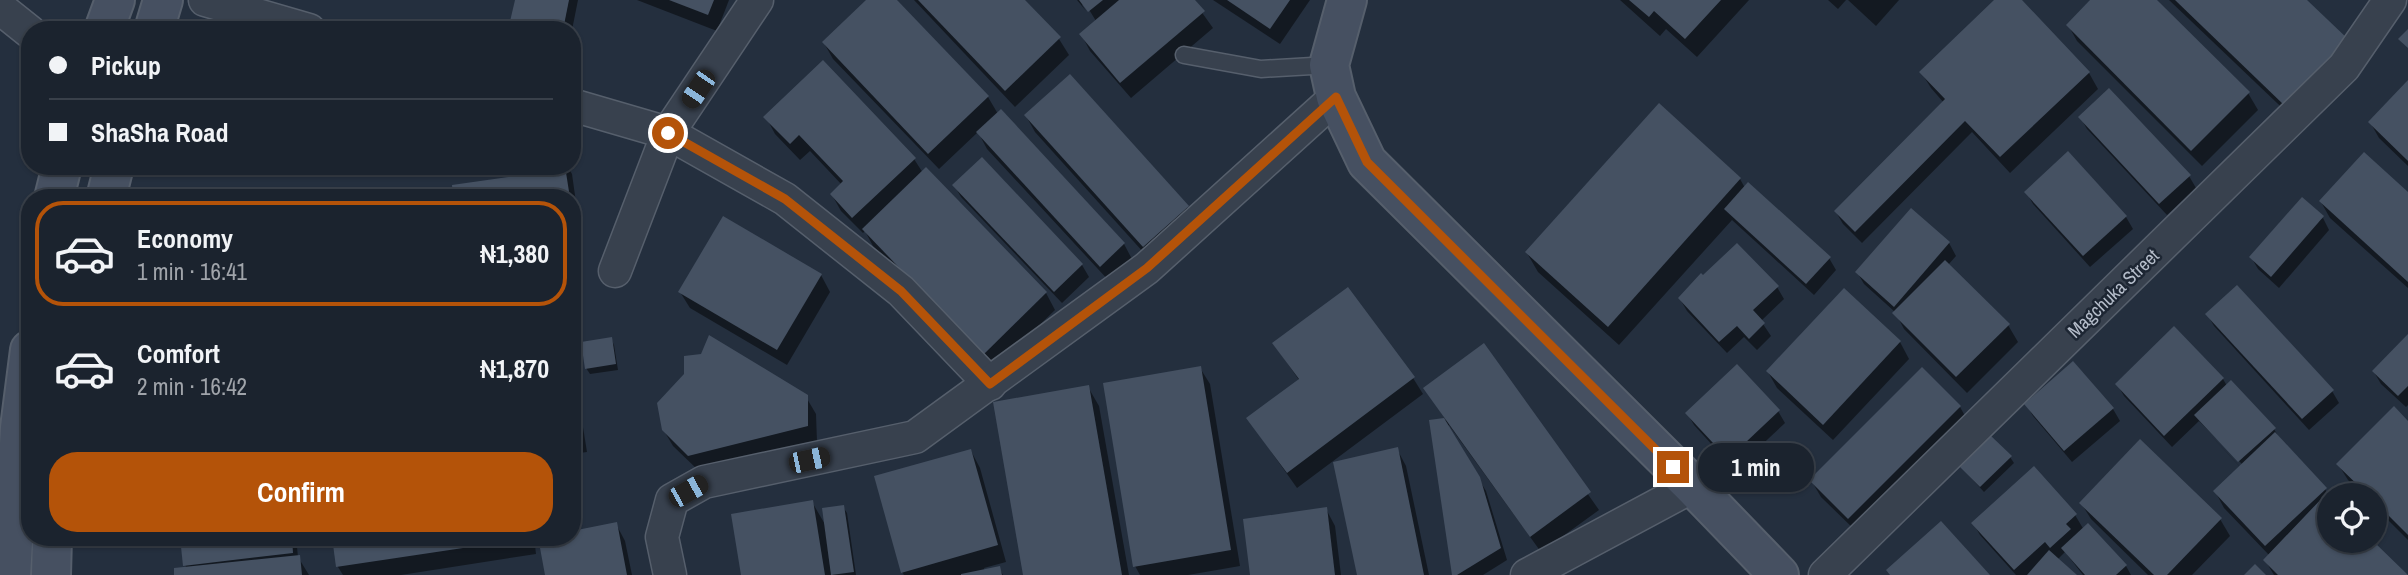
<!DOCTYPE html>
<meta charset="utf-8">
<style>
:root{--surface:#1b232e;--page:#242b36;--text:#f1f3f6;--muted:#a0a4aa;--line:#39404a;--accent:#b45309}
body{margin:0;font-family:"Archivo Narrow",sans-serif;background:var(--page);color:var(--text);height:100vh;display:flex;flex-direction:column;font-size:26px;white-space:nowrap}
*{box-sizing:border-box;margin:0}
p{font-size:23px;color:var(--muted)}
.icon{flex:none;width:38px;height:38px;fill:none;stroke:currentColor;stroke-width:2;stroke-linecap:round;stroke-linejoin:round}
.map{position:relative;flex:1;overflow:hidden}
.side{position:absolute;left:21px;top:189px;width:560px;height:357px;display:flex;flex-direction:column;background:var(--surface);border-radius:28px;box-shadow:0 2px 5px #0004,0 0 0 2px var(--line)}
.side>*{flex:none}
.banner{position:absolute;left:21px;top:21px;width:560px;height:154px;border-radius:28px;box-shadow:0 2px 5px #0004,0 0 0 2px var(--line);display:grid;align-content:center;height:154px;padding:0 28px;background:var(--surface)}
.buttons{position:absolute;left:2317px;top:483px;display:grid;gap:14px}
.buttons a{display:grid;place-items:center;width:70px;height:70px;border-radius:50%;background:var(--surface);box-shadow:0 2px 5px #0004,0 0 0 2px var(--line);font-size:35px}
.end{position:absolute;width:32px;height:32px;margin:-16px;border:9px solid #b45309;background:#fff;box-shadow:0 0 0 4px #fff}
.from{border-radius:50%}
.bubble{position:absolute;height:49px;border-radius:24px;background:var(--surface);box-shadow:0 2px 5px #0004,0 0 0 2px var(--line);font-size:23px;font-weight:800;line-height:49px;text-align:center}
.car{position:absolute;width:21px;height:42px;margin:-21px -10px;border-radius:9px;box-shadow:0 0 5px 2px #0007;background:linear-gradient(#222 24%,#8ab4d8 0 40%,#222 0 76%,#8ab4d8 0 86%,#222 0)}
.banner b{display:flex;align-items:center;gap:24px;height:66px;font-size:26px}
.banner b+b{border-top:2px solid var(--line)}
.banner i{width:18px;height:18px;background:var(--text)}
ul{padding:12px 0 0;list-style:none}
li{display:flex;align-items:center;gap:21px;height:105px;margin:0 14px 10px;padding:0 14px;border:4px solid transparent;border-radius:28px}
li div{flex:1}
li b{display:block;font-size:26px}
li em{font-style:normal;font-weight:800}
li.selected{border-color:var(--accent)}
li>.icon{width:63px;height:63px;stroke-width:1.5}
.cta{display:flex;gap:14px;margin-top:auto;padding:14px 28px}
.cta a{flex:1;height:80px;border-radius:28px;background:var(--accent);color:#fff;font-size:28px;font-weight:800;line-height:80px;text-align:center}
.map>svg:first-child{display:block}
.shadow{fill:#0007}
.building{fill:#455162}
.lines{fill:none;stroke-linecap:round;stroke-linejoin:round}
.lane-casing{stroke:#565f6c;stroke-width:19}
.street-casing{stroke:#565f6c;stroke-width:35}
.secondary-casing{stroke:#565f6c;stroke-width:42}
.lane{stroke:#38414e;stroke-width:16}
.street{stroke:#38414e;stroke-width:32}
.secondary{stroke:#465061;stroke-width:38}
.route{stroke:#b45309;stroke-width:9}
.labels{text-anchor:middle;stroke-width:5;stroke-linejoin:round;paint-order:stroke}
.street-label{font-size:19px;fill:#b4bcc9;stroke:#1d2633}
</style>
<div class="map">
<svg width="2408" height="575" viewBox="0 0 2408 575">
<rect width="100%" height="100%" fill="#242f3e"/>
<g class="shadow">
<polygon points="516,0 578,0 572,30 510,30"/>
<polygon points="637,0 729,0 717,31"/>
<polygon points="868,0 894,0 988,97 998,114 1124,244 1133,261 1110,282 987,149 978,132 939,169 833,59 824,43"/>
<polygon points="914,0 1023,0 1059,39 1069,55 1015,107"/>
<polygon points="1077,0 1193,0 1213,28 1131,98 1090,51 1081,34 1096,21 1085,3 1082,5 1086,11"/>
<polygon points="1213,0 1310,0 1280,44"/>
<polygon points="1620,0 1749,0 1697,57 1666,29 1660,36"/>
<polygon points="1828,0 1846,0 1838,9"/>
<polygon points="1848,0 1899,0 1876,26"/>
<polygon points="1996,0 2019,0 2089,73 2098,89 2010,173 1972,132 1862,243 1843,224 1836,212 1944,103 1931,88 1921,72"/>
<polygon points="2093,0 2155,0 2248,93 2258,110 2202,166 2077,41 2068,25"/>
<polygon points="2169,0 2305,0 2296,121"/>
<polygon points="2408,83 2408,166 2379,138 2370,122"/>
<polygon points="1026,116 1187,207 1197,223 1153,263 1035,132"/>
<polygon points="766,117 914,159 923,173 926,170 1046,293 1055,310 993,370 873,246 865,231 863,233 841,211 832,195 842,185 810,151 800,160 775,134"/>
<polygon points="2080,117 2189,176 2196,188 2167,215 2087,129"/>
<polygon points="982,159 1082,265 1089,277 1062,303 961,197 954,185"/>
<polygon points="515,166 567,166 572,174 581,238 572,240 572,198 455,198 517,178"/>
<polygon points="1740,179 1745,188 1829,258 1836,270 1814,295 1732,220 1619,345 1538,272 1527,253"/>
<polygon points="2026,192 2126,217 2133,229 2090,267 2033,204"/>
<polygon points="2408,194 2408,288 2330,218 2321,202"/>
<polygon points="2323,218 2329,230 2279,288 2258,269 2251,257"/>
<polygon points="1949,243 1956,256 1948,265 2008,325 2018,342 1967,393 1904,329 1895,312 1864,284 1857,272"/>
<polygon points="821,275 830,292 787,365 690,308 680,292"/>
<polygon points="1777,287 1784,299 1761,321 1771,336 1757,350 1744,337 1727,353 1687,311 1680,299"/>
<polygon points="2207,314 2332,391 2339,403 2309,430 2214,326"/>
<polygon points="2174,329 2223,379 2227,386 2274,429 2281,441 2325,489 2329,496 2329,541 2370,541 2406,575 2274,575 2265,560 2269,555 2224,508 2215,491 2240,467 2203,427 2243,470 2245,467 2199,421 2172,447 2124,396 2117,384"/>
<polygon points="2408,337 2408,405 2406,407 2381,384 2374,372"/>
<polygon points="611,339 614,345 618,370 590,374 586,368"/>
<polygon points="1900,342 1909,359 1833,440 1777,388 1768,372"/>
<polygon points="1274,344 1413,378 1423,394 1297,488 1248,419 1299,380"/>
<polygon points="1484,346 1599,510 1541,552 1449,425 1447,426 1486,491 1507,560 1483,575 1454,575 1431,422 1446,420 1425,388"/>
<polygon points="1200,368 1210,384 1240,566 1188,575 1140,575 1135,566"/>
<polygon points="572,381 577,390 587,452 572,454"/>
<polygon points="1088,387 1099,406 1129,575 1025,575"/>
<polygon points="806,397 816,414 817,442 699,471 673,446 663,429"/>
<polygon points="2026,404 2113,409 2120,421 2072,462 2033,416"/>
<polygon points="1960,407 1969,423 1859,534 1821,497 1811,480"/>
<polygon points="1778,411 1785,423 1735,470 1694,425 1687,413"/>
<polygon points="2408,423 2408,540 2375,507 2375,495 2363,495 2348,480 2338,464"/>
<polygon points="1397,449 1406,466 1429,575 1358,575"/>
<polygon points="971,451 980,468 1006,562 984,568 985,571 999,568 1003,575 904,575 902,572"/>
<polygon points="2010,457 2014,463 1984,492 1962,468"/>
<polygon points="812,502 826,526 843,507 847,513 856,575 833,575 831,571 831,575 743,575"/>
<polygon points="2081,503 2220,519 2230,536 2192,575 2148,575 2091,519"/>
<polygon points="1326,509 1335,526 1341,575 1252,575"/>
<polygon points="2075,515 2084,530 2126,566 2131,575 2083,575 2065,552 2057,560 2074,575 2016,575 1980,535 1973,523"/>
<polygon points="616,524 625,541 632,575 547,575 572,537"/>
<polygon points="181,537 296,537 298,557 309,575 176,575 186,568"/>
<polygon points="334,537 534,537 536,554 401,575 343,575 338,567"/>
</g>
<g class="building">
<polygon points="515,0 569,0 563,30 508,30"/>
<polygon points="669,0 714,0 708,15"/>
<polygon points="866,0 897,0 989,96 928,154 822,42"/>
<polygon points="918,0 1025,0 1061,37 1005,91"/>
<polygon points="1079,0 1103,0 1088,12"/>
<polygon points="1119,0 1195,0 1205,11 1120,83 1079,34"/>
<polygon points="1227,0 1290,0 1270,29"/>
<polygon points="1629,0 1721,0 1685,39 1654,11 1649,17"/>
<polygon points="1994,0 2022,0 2090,72 2000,157 1965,121 1855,232 1834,211 1945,99 1919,72"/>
<polygon points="2090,0 2157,0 2250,92 2191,151 2066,25"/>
<polygon points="2175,0 2307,0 2349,40 2285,106"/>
<polygon points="2408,29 2408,48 2398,39"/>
<polygon points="823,60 916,158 852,218 830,194 843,181 799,135 790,144 763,117"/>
<polygon points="1070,74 1189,206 1143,247 1024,115"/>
<polygon points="2408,80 2408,161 2368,122"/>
<polygon points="2109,88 2191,175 2159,204 2078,117"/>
<polygon points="1659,103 1741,178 1608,327 1525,252"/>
<polygon points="1001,109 1125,243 1100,267 976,132"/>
<polygon points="2068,151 2127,216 2083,256 2024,192"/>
<polygon points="2364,152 2408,192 2408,282 2319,201"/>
<polygon points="982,157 1083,264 1054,292 952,185"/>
<polygon points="514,166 565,166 570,198 453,198 452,185 515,176"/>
<polygon points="926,167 1047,292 983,355 862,229"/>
<polygon points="1748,182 1831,257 1806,284 1724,209"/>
<polygon points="2302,197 2324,216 2271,277 2249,257"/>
<polygon points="1911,208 1950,242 1894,307 1855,272"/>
<polygon points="723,216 822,274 777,350 678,292"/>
<polygon points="1737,243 1779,286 1753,310 1765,323 1749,339 1737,326 1719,342 1678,298 1701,273 1703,275"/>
<polygon points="1945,260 2010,324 1956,377 1892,313"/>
<polygon points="2237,285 2334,390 2302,419 2205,314"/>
<polygon points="1348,287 1415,377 1287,473 1246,418 1299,379 1272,343"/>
<polygon points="1844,288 1901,341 1823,425 1766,371"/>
<polygon points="2174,326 2224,378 2164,436 2115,384"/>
<polygon points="2408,334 2408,386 2398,396 2372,371"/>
<polygon points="709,335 808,395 808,426 688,456 662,430 657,403 684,374 684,356 701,354"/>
<polygon points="612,337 616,364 585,369 581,342"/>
<polygon points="1484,343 1591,492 1530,537 1423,388"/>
<polygon points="2073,361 2114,408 2064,451 2024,404"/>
<polygon points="1737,364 1780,410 1728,459 1685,413"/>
<polygon points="1201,366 1231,550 1133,567 1103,383"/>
<polygon points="1922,367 1961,406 1848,519 1809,480"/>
<polygon points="2231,380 2276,428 2238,462 2194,415"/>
<polygon points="1089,385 1122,575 1023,575 993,402"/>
<polygon points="572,392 581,440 572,441"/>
<polygon points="2394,406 2408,421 2408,535 2375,502 2375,495 2368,495 2336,464"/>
<polygon points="1444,418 1480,477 1501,548 1457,575 1452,575 1429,420"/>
<polygon points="2275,432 2327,488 2265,546 2213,491"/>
<polygon points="1991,436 2012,456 1980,487 1960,467"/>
<polygon points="2140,439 2222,518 2167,575 2154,575 2079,503"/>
<polygon points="1398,447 1424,575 1357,575 1333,462"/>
<polygon points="971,449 998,545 901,573 874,476"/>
<polygon points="2034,466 2077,514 2066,524 2071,529 2050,548 2045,542 2014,570 1971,523"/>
<polygon points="2325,495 2329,499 2329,541 2373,541 2408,575 2278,575 2263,560"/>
<polygon points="813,500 825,575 741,575 731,514"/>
<polygon points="844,505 854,572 831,575 822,508"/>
<polygon points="1327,507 1335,575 1250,575 1243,519"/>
<polygon points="1941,521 1990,575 1890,575 1886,570"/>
<polygon points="617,522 627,575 545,575 538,537 572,537 572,531"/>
<polygon points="2088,523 2127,565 2116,575 2085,575 2061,548"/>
<polygon points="180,537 292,537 293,553 183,566"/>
<polygon points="332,537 524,537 524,539 336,567"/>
<polygon points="2049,550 2077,575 2027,575"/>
<polygon points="300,555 302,575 174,575 174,568"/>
<polygon points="2255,564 2266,575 2244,575"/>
<polygon points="1000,566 1002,575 961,575 961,574"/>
</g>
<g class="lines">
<g class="lane-casing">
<polyline id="lane" points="1184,55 1261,69 1329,65"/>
</g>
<g class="street-casing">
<g id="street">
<polyline points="205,0 309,30"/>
<polyline points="0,8 30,32"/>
<polyline points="572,105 668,133 785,199 901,291 990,384"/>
<polyline points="615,271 668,133 757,0"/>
<polyline points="670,575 662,537 672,500 704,482 915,437 1147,268 1336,97"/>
<polyline points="1527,575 1693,486"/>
<polyline points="1825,575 2344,67 2390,0"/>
</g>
</g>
<g class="secondary-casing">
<g id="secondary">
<polyline points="1347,0 1329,65 1336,97 1367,162 1693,486 1779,575"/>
<polyline points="104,30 115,0"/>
<polyline points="154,30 163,0"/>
<polyline points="54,198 62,166"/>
<polyline points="106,198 114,166"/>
<polyline points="11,575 20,428 30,350"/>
<polyline points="51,575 52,537"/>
</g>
</g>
<use href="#lane" class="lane"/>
<use href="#street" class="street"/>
<use href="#secondary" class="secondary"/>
</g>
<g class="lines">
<polyline class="route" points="668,133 785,199 901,291 990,384 1147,268 1336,97 1367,162 1673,467"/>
</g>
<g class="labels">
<g class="street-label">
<text transform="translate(2113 293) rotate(-44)" y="7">Magchuka Street</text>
</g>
</g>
</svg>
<div class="buttons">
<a><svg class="icon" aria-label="locate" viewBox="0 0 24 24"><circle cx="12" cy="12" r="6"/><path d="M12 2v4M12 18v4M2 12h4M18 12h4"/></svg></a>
</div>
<i class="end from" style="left:668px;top:133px"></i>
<i class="end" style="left:1673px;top:467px"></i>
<div class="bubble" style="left:1698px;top:443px;width:116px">1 min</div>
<i class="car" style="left:698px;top:89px;rotate:214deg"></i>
<i class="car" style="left:809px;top:460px;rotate:78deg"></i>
<i class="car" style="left:688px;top:491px;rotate:61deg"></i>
<div class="banner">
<b><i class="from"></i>Pickup</b>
<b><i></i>ShaSha Road</b>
</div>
<section class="side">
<ul>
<li class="selected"><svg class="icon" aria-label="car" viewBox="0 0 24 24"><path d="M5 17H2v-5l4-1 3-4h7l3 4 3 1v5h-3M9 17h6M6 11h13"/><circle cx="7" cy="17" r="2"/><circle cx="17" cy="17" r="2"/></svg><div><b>Economy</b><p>1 min · 16:41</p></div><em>₦1,380</em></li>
<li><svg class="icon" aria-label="car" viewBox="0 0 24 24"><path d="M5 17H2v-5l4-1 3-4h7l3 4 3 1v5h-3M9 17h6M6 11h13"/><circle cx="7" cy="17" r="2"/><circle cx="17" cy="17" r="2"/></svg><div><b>Comfort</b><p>2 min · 16:42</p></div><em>₦1,870</em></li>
</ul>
<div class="cta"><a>Confirm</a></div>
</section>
</div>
